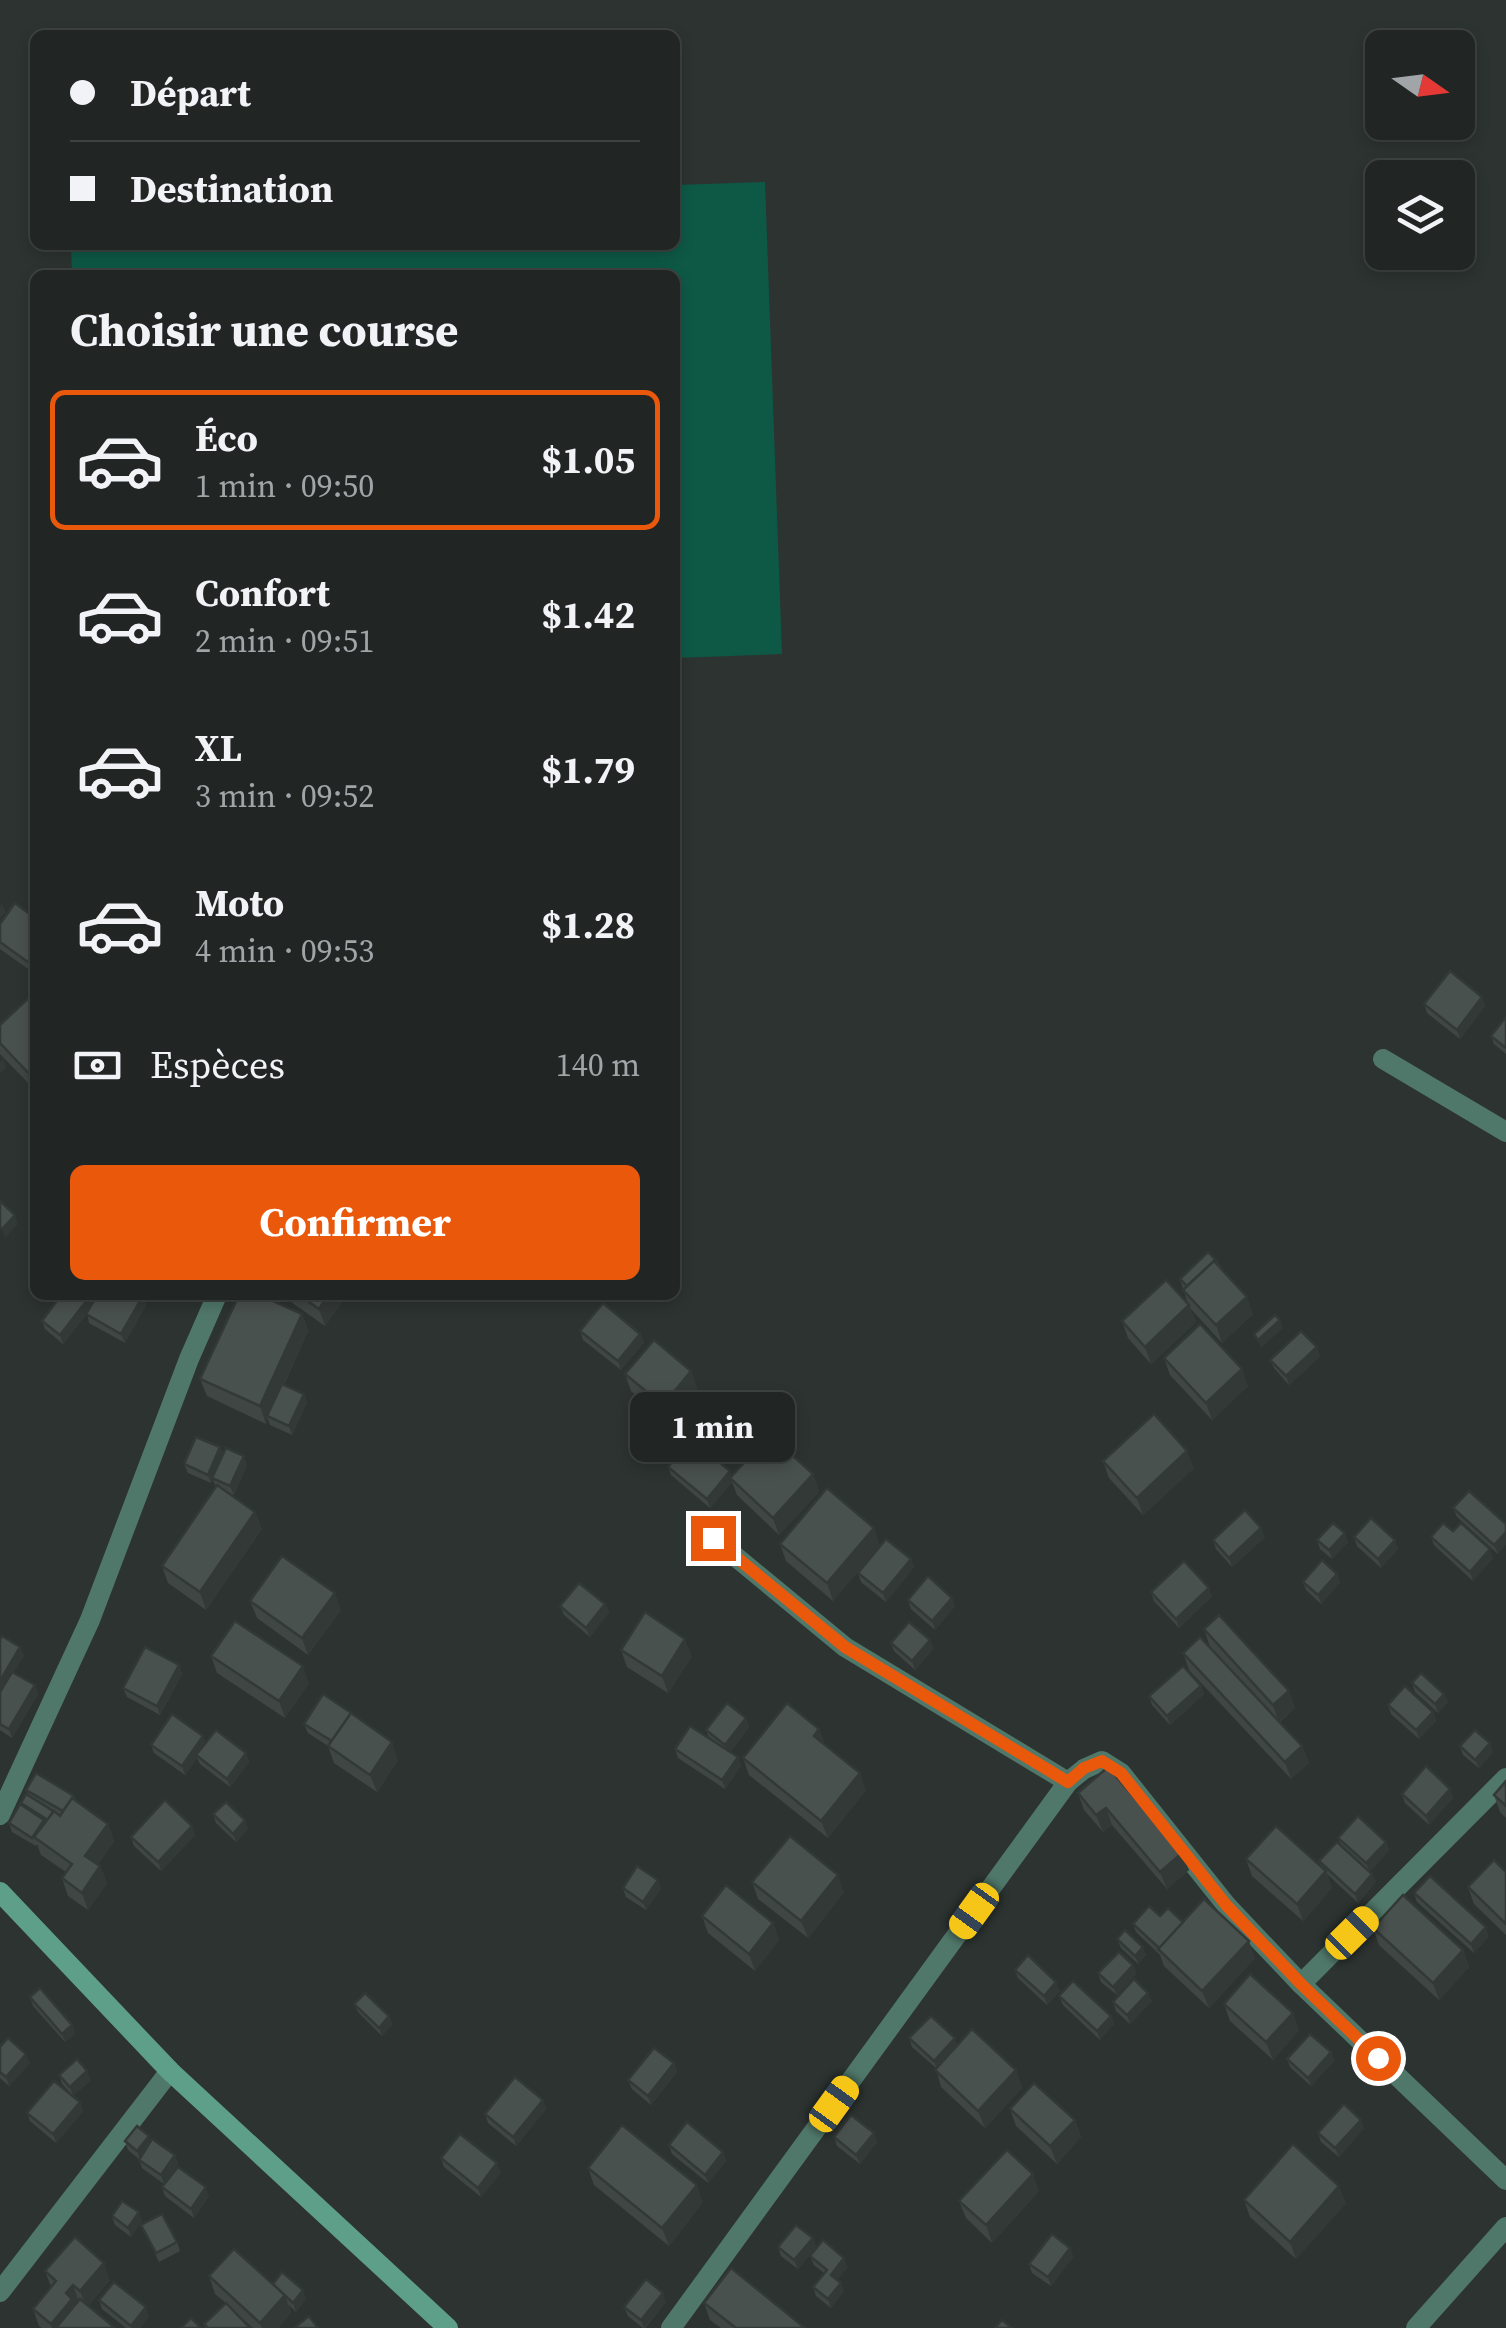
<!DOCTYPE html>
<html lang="fr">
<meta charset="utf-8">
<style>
:root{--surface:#212625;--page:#2d3232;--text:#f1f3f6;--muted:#a2a5a7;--line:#3e4342;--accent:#ea580c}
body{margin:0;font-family:"Source Serif 4",serif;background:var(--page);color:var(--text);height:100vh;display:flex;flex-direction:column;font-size:38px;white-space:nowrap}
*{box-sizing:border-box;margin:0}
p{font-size:32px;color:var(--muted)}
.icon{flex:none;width:55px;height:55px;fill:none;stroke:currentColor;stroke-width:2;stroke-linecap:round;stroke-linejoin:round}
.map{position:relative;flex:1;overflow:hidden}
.sheet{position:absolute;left:30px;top:270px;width:650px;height:1030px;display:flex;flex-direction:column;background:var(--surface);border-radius:15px;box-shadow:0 5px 15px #0003,0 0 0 2px var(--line)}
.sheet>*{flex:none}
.guide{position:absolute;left:30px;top:30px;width:650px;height:220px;border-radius:15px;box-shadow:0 5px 15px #0003,0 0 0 2px var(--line);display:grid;align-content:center;height:220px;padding:0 40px;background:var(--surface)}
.needle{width:65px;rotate:104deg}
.tools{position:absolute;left:1365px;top:30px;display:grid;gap:20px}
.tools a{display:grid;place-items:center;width:110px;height:110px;border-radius:15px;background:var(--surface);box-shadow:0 5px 15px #0003,0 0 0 2px var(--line);font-size:50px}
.end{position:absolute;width:45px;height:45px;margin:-22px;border:12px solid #ea580c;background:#fff;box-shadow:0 0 0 5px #fff}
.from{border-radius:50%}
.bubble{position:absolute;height:70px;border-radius:15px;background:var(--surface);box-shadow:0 5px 15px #0003,0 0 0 2px var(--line);font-size:32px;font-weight:700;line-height:70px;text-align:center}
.car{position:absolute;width:30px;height:60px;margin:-30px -15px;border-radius:12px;box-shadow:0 0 8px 2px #0007;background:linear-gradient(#f5c518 24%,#345 0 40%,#f5c518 0 76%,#345 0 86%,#f5c518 0)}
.guide b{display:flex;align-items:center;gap:35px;height:95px;font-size:38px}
.guide b+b{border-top:2px solid var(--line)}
.guide i{width:25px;height:25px;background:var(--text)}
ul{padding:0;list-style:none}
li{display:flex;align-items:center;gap:30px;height:140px;margin:0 20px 15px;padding:0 20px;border:5px solid transparent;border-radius:15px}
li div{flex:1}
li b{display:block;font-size:38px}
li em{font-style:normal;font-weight:700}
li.selected{border-color:var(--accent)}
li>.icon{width:90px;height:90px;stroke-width:1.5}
h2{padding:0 40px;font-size:45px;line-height:120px}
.pay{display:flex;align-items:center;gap:25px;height:110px;padding:0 40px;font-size:38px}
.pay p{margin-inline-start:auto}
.button{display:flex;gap:20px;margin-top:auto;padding:20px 40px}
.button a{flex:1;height:115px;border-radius:15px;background:var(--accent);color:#fff;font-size:40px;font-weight:700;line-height:115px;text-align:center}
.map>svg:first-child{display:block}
.pitch{fill:#0e5946}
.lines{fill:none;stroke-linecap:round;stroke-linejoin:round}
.lane{stroke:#50786a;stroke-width:20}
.street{stroke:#50786a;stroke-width:20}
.secondary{stroke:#5e9f89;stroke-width:20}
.wall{fill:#3f4643}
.shaded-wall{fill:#333937}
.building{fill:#49514e;stroke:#333937;stroke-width:2.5}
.route{stroke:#ea580c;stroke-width:12}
</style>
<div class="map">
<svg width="1506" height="2328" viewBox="0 0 1506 2328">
<rect width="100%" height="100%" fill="#2c3331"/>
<polygon class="pitch" points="765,182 782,654 675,658 675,275 72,275 71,245 675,245 675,185"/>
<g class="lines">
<polyline class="lane" points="1301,1984 1506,1778"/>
<g class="street">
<polyline points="1383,1059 1506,1132"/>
<polyline points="1068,1782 1084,1769 1102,1761 1121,1773 1227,1906 1301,1984 1506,2180"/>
<polyline points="0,1815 90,1620 189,1359 217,1295"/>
<polyline points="0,2292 170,2071"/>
<polyline points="671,2328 1068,1782 845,1647 713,1538"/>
<polyline points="1416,2328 1506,2227"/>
</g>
<polyline class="secondary" points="0,1892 170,2071 448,2328"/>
</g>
<g class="wall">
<polygon points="35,918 35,975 33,969 31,971 0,949 0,924"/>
<polygon points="35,992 35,1090 0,1054 0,1025"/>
<polygon points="1482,997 1485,1006 1460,1039 1427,1013 1424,1004"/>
<polygon points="1506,1017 1506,1054 1494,1044 1491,1036"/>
<polygon points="1217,1261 1253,1314 1222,1343 1190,1308 1196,1322 1151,1364 1128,1338 1122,1321 1188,1304 1180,1279"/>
<polygon points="281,1295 347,1295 325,1326"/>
<polygon points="143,1296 146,1305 125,1343 89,1323 87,1313 63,1344 45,1329 42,1321"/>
<polygon points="302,1314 308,1331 284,1385 304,1394 307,1403 292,1435 270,1425 268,1419 266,1424 207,1396 200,1379"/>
<polygon points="580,1331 640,1334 644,1342 621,1370 583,1340"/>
<polygon points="1320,1356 1289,1385 1274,1368 1270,1360"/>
<polygon points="1164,1358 1248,1386 1212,1420 1170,1375"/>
<polygon points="691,1371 697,1389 669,1423 631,1391 625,1374"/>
<polygon points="220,1447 223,1455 247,1465 234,1495 225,1491 255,1512 262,1529 206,1610 168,1583 162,1566 216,1487 213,1480 211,1483 188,1473 184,1464"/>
<polygon points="1103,1461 1194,1468 1143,1515 1109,1478"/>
<polygon points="668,1467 732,1476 813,1474 819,1492 779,1535 737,1495 732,1482 710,1508 671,1475"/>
<polygon points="1453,1508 1506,1524 1498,1554 1457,1517"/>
<polygon points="1453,1531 1493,1558 1473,1581 1434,1545 1431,1537"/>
<polygon points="1265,1537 1232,1567 1216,1549 1213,1540"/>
<polygon points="1354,1537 1398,1549 1381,1568 1357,1546"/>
<polygon points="1317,1540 1348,1542 1332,1559 1320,1549"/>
<polygon points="780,1544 880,1545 833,1601 786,1561"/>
<polygon points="911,1559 914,1567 886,1602 861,1582 858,1573"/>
<polygon points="1337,1574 1340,1582 1321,1604 1306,1590 1303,1582"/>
<polygon points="1151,1592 1212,1596 1179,1628 1154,1601"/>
<polygon points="908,1600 955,1606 935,1630 911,1609"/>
<polygon points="250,1601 341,1610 308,1655 257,1618"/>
<polygon points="605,1604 609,1612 590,1637 564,1615 560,1606"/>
<polygon points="1204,1629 1289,1691 1295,1708 1280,1722 1302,1746 1309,1763 1291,1779 1189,1670 1183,1653 1210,1647"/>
<polygon points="0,1640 20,1647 24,1656 13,1672 35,1685 38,1694 12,1738 0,1730"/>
<polygon points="891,1643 934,1648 915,1670 894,1651"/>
<polygon points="621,1650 692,1656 668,1693 627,1667"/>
<polygon points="211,1656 309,1683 285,1718 217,1673"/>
<polygon points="179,1665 182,1674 160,1715 127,1697 123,1688"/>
<polygon points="1412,1683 1444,1694 1448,1702 1438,1713 1415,1692"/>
<polygon points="1201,1686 1204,1694 1170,1725 1152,1705 1149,1696"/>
<polygon points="1388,1705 1433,1712 1436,1721 1419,1739 1391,1714"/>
<polygon points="746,1718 749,1727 730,1752 738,1757 741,1766 725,1789 678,1758 675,1749 709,1738 706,1730"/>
<polygon points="304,1724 398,1760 377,1792 334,1763 328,1746 308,1733"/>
<polygon points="819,1729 825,1745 866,1790 828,1838 749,1775 743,1758"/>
<polygon points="151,1745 246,1753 249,1762 230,1787 200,1764 197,1758 185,1775 154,1753"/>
<polygon points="1460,1746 1493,1752 1479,1768 1463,1755"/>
<polygon points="1108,1767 1189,1870 1167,1889 1112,1825 1103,1832 1084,1810 1078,1793"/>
<polygon points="1506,1781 1506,1818 1500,1812 1494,1795"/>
<polygon points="1450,1789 1453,1798 1429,1825 1405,1803 1402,1794"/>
<polygon points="26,1790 74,1796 76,1801 108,1824 114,1841 98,1864 100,1866 107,1883 88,1910 68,1896 62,1878 66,1872 41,1855 37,1844 36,1846 12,1832 9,1823 22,1806 21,1803 29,1796"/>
<polygon points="213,1814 248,1829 236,1842 216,1823"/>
<polygon points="195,1835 161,1871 134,1846 131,1837"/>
<polygon points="1338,1838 1386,1842 1389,1850 1370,1872 1376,1882 1358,1903 1327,1874 1332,1888 1303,1921 1252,1876 1246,1859 1321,1867 1319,1861 1341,1846"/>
<polygon points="1506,1872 1506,1935 1474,1904 1468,1887"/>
<polygon points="658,1880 661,1889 646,1910 626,1897 623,1888"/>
<polygon points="752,1882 844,1892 808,1938 758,1899"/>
<polygon points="1414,1893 1489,1936 1474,1953 1417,1902"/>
<polygon points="702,1916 773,1923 779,1940 755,1971 708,1933"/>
<polygon points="1160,1916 1183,1922 1255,1958 1209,2008 1164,1966 1160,1955 1136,1932 1133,1924"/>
<polygon points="1373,1928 1463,1950 1469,1967 1439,2000 1379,1945"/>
<polygon points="1117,1939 1146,1955 1138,1964 1121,1948"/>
<polygon points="1133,1965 1136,1974 1117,1995 1101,1982 1098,1973"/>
<polygon points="1015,1970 1060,1991 1047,2005 1018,1978"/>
<polygon points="1059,1996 1111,2016 1114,2024 1100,2040 1063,2005"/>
<polygon points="30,1997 72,2025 75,2034 65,2042 33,2006"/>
<polygon points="1152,2001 1130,2024 1116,2011 1113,2002"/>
<polygon points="354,2004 389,2016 392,2025 382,2036 358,2012"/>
<polygon points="1224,2004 1299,2030 1273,2060 1230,2021"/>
<polygon points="909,2038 958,2045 1016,2070 1022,2088 985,2128 941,2087 936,2068 912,2047"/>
<polygon points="0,2047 30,2063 9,2086 0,2078"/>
<polygon points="1331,2052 1334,2061 1311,2086 1290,2067 1287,2059"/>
<polygon points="674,2063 677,2072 651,2105 632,2089 628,2080"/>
<polygon points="59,2075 91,2080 73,2096 62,2084"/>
<polygon points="543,2100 546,2109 516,2146 488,2123 485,2114"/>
<polygon points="1010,2109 1075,2120 1081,2137 1057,2164 1016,2126"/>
<polygon points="83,2111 56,2143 30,2121 27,2113"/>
<polygon points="1364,2128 1339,2157 1321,2142 1318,2133"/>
<polygon points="874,2133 877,2142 860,2164 837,2146 834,2137"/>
<polygon points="125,2141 151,2141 175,2155 178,2164 164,2184 142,2168 139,2159 128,2150"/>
<polygon points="669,2145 723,2152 726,2161 708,2183 672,2154"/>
<polygon points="441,2158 501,2172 481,2197 444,2167"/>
<polygon points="588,2168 703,2202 669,2246 594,2185"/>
<polygon points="162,2187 209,2196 194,2218 165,2196"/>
<polygon points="1039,2191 992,2243 966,2218 959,2201"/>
<polygon points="1244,2200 1346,2203 1296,2259 1250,2217"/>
<polygon points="112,2216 142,2221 131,2237 115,2225"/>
<polygon points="141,2225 177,2242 180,2251 159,2262"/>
<polygon points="813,2238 816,2247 798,2269 781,2256 778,2247"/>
<polygon points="1070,2248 1073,2257 1051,2286 1032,2273 1029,2264"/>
<polygon points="810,2256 848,2267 837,2280 844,2291 831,2308 816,2296 813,2287 824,2273 814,2265"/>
<polygon points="45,2271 110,2280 88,2306 115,2328 42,2328 39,2326 33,2309 51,2287"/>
<polygon points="209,2276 273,2284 306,2299 296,2312 289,2305 291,2313 278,2328 253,2328 233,2310 250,2328 205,2328 204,2324 226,2303 215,2294"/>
<polygon points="99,2300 149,2316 140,2328 126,2328 102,2309"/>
<polygon points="666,2302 645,2328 643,2328 628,2316 624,2307"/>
<polygon points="704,2303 805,2328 721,2328 710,2320"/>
</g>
<g class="shaded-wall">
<polygon points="2,903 6,912 0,918 0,906"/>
<polygon points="1482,997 1485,1006 1460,1039 1457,1030"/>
<polygon points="3,1059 6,1068 0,1073 0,1062"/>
<polygon points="15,1215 18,1224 5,1238 2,1229"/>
<polygon points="91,1295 100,1295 63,1344 60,1335"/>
<polygon points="328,1295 347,1295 325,1326 319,1309"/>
<polygon points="143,1296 146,1305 125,1343 121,1334"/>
<polygon points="1247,1297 1253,1314 1222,1343 1216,1325"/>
<polygon points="1189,1305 1196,1322 1151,1364 1145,1347"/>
<polygon points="302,1314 308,1331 269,1417 267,1416 268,1419 266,1424 260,1406"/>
<polygon points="1280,1320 1283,1328 1261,1348 1258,1340"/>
<polygon points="640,1334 644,1342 621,1370 618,1361"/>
<polygon points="1317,1347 1320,1356 1289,1385 1286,1376"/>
<polygon points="1242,1369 1248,1386 1212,1420 1206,1403"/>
<polygon points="691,1371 697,1389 669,1423 663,1405"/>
<polygon points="304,1394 307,1403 292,1435 289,1426"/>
<polygon points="220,1447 223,1456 211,1483 208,1475"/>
<polygon points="1187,1451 1194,1468 1143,1515 1137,1498"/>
<polygon points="244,1456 247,1465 234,1495 230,1486"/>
<polygon points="730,1471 733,1480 730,1478 732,1482 710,1508 707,1499"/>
<polygon points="813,1474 819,1492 779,1535 773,1518"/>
<polygon points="255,1512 262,1529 206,1610 200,1592"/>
<polygon points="874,1528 880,1545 833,1601 827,1583"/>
<polygon points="1261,1528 1265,1537 1232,1567 1229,1558"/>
<polygon points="1506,1532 1506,1545 1498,1554 1494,1545"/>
<polygon points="1345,1533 1348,1542 1332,1559 1329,1550"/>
<polygon points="1395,1540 1398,1549 1381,1568 1378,1559"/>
<polygon points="1490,1549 1493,1558 1473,1581 1470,1572"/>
<polygon points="911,1559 914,1567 886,1602 883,1593"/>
<polygon points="1337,1574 1340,1582 1321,1604 1318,1595"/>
<polygon points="1209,1588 1212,1596 1179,1628 1176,1619"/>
<polygon points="335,1593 341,1610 308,1655 302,1638"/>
<polygon points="952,1598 955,1606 935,1630 932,1621"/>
<polygon points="605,1604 609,1612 590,1637 586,1628"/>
<polygon points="685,1639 692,1656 668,1693 662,1676"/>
<polygon points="930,1640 934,1648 915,1670 912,1661"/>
<polygon points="20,1647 24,1656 0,1695 0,1681"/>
<polygon points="179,1665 182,1674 160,1715 157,1706"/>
<polygon points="303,1666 309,1683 285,1718 279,1701"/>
<polygon points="35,1685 38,1694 12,1738 9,1729"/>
<polygon points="1201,1686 1204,1694 1170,1725 1167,1716"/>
<polygon points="1289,1691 1295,1708 1279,1722 1273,1705"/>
<polygon points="1444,1694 1448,1702 1438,1713 1435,1704"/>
<polygon points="1433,1712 1436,1721 1419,1739 1416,1730"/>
<polygon points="746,1718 749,1727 728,1754 725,1745"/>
<polygon points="819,1729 825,1746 814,1736"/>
<polygon points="203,1736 206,1745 185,1775 182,1766"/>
<polygon points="392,1742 398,1760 377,1792 370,1775"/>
<polygon points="1490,1743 1493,1752 1479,1768 1475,1760"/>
<polygon points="1302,1746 1309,1763 1291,1779 1285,1762"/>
<polygon points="246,1753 249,1762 230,1787 227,1779"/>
<polygon points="738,1757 741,1766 725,1789 722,1780"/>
<polygon points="860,1773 866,1790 828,1838 821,1821"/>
<polygon points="1450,1789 1453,1798 1429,1825 1426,1816"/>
<polygon points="1106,1808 1112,1825 1103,1832 1096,1815"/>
<polygon points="245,1820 248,1829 236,1842 233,1834"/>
<polygon points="108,1824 114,1841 91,1873 85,1856"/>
<polygon points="192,1826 195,1835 161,1871 158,1862"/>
<polygon points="1386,1842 1389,1850 1370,1872 1366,1863"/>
<polygon points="1182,1853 1189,1870 1167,1889 1160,1872"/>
<polygon points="100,1866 107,1883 88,1910 82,1893"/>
<polygon points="1326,1871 1332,1888 1303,1921 1297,1904"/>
<polygon points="1372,1874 1376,1882 1358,1903 1355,1894"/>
<polygon points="838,1875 844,1892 808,1938 801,1921"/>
<polygon points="658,1880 661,1889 646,1910 643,1902"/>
<polygon points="773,1923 779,1940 755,1971 749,1954"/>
<polygon points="1486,1927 1489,1936 1474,1953 1471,1944"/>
<polygon points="1249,1941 1255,1958 1209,2008 1202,1991"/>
<polygon points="1143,1947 1146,1955 1138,1964 1135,1956"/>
<polygon points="1463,1950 1469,1967 1439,2000 1433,1983"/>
<polygon points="1133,1965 1136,1974 1117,1995 1113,1987"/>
<polygon points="1056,1982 1060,1991 1047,2005 1044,1996"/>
<polygon points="1148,1993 1152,2001 1130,2024 1127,2015"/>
<polygon points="1293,2013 1299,2030 1273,2060 1266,2042"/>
<polygon points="389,2016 392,2025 382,2036 379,2028"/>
<polygon points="1111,2016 1114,2024 1100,2040 1097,2031"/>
<polygon points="72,2025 75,2034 65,2042 62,2034"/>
<polygon points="955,2038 958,2047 937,2070 934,2061"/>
<polygon points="1331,2052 1334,2061 1311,2086 1308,2078"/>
<polygon points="26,2054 30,2063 9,2086 6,2077"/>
<polygon points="674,2063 677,2072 651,2105 648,2096"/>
<polygon points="1016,2070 1022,2088 985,2128 978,2111"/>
<polygon points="87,2071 91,2080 73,2096 70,2087"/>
<polygon points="543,2100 546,2109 516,2146 513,2137"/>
<polygon points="80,2102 83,2111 56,2143 53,2134"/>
<polygon points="1075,2120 1081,2137 1057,2164 1050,2146"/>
<polygon points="1361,2120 1364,2128 1339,2157 1335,2148"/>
<polygon points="874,2133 877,2142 860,2164 856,2155"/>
<polygon points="149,2136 153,2145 140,2160 137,2151"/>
<polygon points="723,2152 726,2161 708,2183 705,2175"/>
<polygon points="175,2155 178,2164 164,2184 161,2175"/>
<polygon points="497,2163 501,2172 481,2197 478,2188"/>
<polygon points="1033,2174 1039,2191 992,2243 986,2225"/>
<polygon points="697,2185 703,2202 669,2246 662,2228"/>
<polygon points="1339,2186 1346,2203 1296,2259 1290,2242"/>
<polygon points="206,2187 209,2196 194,2218 191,2209"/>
<polygon points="139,2212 142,2221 131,2237 128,2228"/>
<polygon points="813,2238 816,2247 798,2269 794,2260"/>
<polygon points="1070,2248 1073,2257 1051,2286 1048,2277"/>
<polygon points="844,2258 848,2267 834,2283 831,2275"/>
<polygon points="104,2263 110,2280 87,2308 80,2291"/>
<polygon points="841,2283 844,2291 831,2308 828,2299"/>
<polygon points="73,2285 79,2302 68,2328 52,2328 51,2324 66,2293"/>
<polygon points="303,2290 306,2299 296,2312 293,2303"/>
<polygon points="663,2293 666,2302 644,2328 641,2320"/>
<polygon points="285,2295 291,2313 278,2328 262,2328 260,2323"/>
<polygon points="146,2307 149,2316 140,2328 132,2328 131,2326"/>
</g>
<g class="building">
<polygon points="15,903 35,918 35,952 28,962 0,942 0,924"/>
<polygon points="1450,971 1482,997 1457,1030 1424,1004"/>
<polygon points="35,992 35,1080 0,1043 0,1025"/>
<polygon points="1506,1017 1506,1048 1491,1036"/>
<polygon points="0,1201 15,1215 2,1229 0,1227"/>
<polygon points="1208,1252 1217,1261 1216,1262 1214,1261 1187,1286 1180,1279"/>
<polygon points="1214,1261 1247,1297 1216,1325 1183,1290"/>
<polygon points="1166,1280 1189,1305 1145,1347 1122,1321"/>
<polygon points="61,1295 91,1295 60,1335 42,1321"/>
<polygon points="97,1295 143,1296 121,1334 86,1314"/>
<polygon points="239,1295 260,1295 302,1314 260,1406 200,1379"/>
<polygon points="299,1295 328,1295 319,1309"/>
<polygon points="603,1303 640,1334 618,1361 580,1331"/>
<polygon points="1275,1315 1280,1320 1258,1340 1254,1334"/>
<polygon points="1200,1324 1242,1369 1206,1403 1164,1358"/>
<polygon points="1301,1331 1317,1347 1286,1376 1270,1360"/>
<polygon points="654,1340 691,1371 663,1405 625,1374"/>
<polygon points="282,1384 304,1394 289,1426 267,1416"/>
<polygon points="1154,1414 1187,1451 1137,1498 1103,1461"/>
<polygon points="770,1435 813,1474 773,1518 730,1478"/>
<polygon points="196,1437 220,1447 208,1475 184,1464"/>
<polygon points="692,1439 730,1471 707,1499 668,1467"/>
<polygon points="226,1448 244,1456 230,1486 212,1478"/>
<polygon points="217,1485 255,1512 200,1592 162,1566"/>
<polygon points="827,1488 874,1528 827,1583 780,1544"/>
<polygon points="1469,1491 1506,1524 1506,1532 1494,1545 1453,1508"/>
<polygon points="1245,1510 1261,1528 1229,1558 1213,1540"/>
<polygon points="1371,1518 1395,1540 1378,1559 1354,1537"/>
<polygon points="1333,1523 1345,1533 1329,1550 1317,1540"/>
<polygon points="1443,1523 1453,1531 1461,1523 1490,1549 1470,1572 1431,1537"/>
<polygon points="886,1539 911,1559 883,1593 858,1573"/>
<polygon points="282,1556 335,1593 302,1638 250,1601"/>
<polygon points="1322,1560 1337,1574 1318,1595 1303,1582"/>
<polygon points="1184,1561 1209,1588 1176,1619 1151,1592"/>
<polygon points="928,1576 952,1598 932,1621 908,1600"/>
<polygon points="579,1583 605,1604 586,1628 560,1606"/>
<polygon points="645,1612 685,1639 662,1676 621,1650"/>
<polygon points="1219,1615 1289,1691 1273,1705 1204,1629"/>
<polygon points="235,1621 303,1666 279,1701 211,1656"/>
<polygon points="909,1622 930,1640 912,1661 891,1643"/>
<polygon points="2,1636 20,1647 0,1681 0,1640"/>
<polygon points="1200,1637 1302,1746 1285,1762 1183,1653"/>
<polygon points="145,1647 179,1665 157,1706 123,1688"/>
<polygon points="1183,1666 1201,1686 1167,1716 1149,1696"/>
<polygon points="12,1672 35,1685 9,1729 0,1724 0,1692"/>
<polygon points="1421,1673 1444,1694 1435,1704 1412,1683"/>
<polygon points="1405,1686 1433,1712 1416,1730 1388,1705"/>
<polygon points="323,1694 353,1714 351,1713 332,1741 304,1724"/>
<polygon points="727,1703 746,1718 725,1745 706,1730"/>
<polygon points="787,1703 819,1729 814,1736 860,1773 821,1821 743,1758"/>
<polygon points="351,1713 392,1742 370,1775 328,1746"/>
<polygon points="172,1714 203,1736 182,1766 151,1745"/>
<polygon points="690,1726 738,1757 722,1780 675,1749"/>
<polygon points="216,1730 246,1753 227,1779 196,1755"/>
<polygon points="1475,1730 1490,1743 1475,1760 1460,1746"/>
<polygon points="1426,1766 1450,1789 1426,1816 1402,1794"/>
<polygon points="1108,1767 1182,1853 1160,1872 1106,1808 1096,1815 1078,1793"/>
<polygon points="36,1773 74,1796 63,1811 26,1790"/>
<polygon points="1506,1781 1506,1806 1494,1795"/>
<polygon points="26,1794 53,1811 48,1820 21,1803"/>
<polygon points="72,1798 108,1824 85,1856 100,1866 82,1893 62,1878 72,1864 34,1837 54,1811 60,1816"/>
<polygon points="165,1800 192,1826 158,1862 131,1837"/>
<polygon points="226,1802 245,1820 233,1834 213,1814"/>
<polygon points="20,1804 44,1820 32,1838 9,1823"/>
<polygon points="1358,1816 1386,1842 1366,1863 1338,1838"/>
<polygon points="1276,1826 1326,1871 1297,1904 1246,1859"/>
<polygon points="790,1836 838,1875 801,1921 752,1882"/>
<polygon points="1337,1842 1372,1874 1355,1894 1319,1861"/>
<polygon points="1494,1860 1506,1872 1506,1924 1468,1887"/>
<polygon points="637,1866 658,1880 643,1902 623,1888"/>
<polygon points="1430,1876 1486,1927 1471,1944 1414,1893"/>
<polygon points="726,1885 773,1923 749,1954 702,1916"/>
<polygon points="1403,1895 1463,1950 1433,1983 1373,1928"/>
<polygon points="1204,1899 1249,1941 1202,1991 1158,1949"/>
<polygon points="1149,1906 1160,1916 1168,1908 1183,1922 1159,1948 1133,1924"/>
<polygon points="1125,1930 1143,1947 1135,1956 1117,1939"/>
<polygon points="1119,1952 1133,1965 1113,1987 1098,1973"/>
<polygon points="1028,1955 1056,1982 1044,1996 1015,1970"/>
<polygon points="1250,1974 1293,2013 1266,2042 1224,2004"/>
<polygon points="1134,1979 1148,1993 1127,2015 1113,2002"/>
<polygon points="1073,1981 1111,2016 1097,2031 1059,1996"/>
<polygon points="40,1988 72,2025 62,2034 30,1997"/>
<polygon points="365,1993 389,2016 379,2028 354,2004"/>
<polygon points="931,2016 955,2038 934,2061 909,2038"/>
<polygon points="972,2029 1016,2070 978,2111 935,2070"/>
<polygon points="1310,2034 1331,2052 1308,2078 1287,2059"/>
<polygon points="8,2038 26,2054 6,2077 0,2072 0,2047"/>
<polygon points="654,2048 674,2063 648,2096 628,2080"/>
<polygon points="77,2059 87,2071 70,2087 59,2075"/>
<polygon points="515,2077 543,2100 513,2137 485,2114"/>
<polygon points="54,2081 80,2102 53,2134 27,2113"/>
<polygon points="1034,2083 1075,2120 1050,2146 1010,2109"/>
<polygon points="1344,2104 1361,2120 1335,2148 1318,2133"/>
<polygon points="851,2115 874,2133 856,2155 834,2137"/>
<polygon points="687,2122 723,2152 705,2175 669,2145"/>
<polygon points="622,2125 697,2185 662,2228 588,2168"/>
<polygon points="137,2126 149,2136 137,2151 125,2141"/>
<polygon points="460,2134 497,2163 478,2188 441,2158"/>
<polygon points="152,2139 175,2155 161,2175 139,2160"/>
<polygon points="1293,2144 1339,2186 1290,2242 1244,2200"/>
<polygon points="1007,2150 1033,2174 986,2225 959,2201"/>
<polygon points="178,2167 206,2187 191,2209 162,2187"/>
<polygon points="122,2201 139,2212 128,2228 112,2216"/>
<polygon points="162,2214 177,2242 156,2253 141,2225"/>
<polygon points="796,2225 813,2238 794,2260 778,2247"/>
<polygon points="1052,2234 1070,2248 1048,2277 1029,2264"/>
<polygon points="75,2237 104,2263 80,2291 73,2285 66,2293 72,2299 51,2324 33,2309 56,2281 45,2271"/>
<polygon points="823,2240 844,2258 831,2275 841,2283 828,2299 813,2287 827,2270 810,2256"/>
<polygon points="234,2249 285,2295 260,2323 209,2276"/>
<polygon points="731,2268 805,2328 736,2328 704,2303"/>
<polygon points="282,2272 303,2290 293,2303 273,2284"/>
<polygon points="646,2279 663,2293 641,2320 624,2307"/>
<polygon points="114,2282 146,2307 131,2326 99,2300"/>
<polygon points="80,2299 115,2328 56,2328"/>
<polygon points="226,2303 250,2328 208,2328 204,2324"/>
<polygon points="309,2316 318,2328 294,2328"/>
<polygon points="191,2318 201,2328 181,2328"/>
<polygon points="1002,2320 1012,2328 995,2328"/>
</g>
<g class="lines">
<polyline class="route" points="713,1538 845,1647 1068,1782 1084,1768 1102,1761 1121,1773 1227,1906 1301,1984 1378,2058"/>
</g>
</svg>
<div class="tools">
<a><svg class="needle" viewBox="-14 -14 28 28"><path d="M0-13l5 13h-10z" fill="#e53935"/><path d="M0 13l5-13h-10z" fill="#a2a5a7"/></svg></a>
<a><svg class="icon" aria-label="layers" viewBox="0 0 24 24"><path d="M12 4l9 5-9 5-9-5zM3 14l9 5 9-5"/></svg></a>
</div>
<i class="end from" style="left:1378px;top:2058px"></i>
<i class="end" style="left:713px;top:1538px"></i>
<div class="bubble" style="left:630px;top:1392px;width:165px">1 min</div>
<i class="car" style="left:974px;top:1911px;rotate:216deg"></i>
<i class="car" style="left:1352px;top:1933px;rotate:45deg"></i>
<i class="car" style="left:834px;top:2104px;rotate:36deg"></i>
<div class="guide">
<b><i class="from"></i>Départ</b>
<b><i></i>Destination</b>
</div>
<section class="sheet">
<h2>Choisir une course</h2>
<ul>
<li class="selected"><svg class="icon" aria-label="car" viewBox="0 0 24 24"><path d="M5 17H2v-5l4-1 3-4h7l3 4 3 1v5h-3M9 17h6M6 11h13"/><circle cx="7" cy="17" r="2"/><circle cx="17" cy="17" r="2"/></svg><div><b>Éco</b><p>1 min · 09:50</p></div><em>$1.05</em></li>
<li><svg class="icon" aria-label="car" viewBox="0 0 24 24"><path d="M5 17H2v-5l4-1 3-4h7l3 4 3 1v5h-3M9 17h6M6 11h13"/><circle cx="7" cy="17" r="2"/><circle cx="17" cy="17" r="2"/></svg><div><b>Confort</b><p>2 min · 09:51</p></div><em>$1.42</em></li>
<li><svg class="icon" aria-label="car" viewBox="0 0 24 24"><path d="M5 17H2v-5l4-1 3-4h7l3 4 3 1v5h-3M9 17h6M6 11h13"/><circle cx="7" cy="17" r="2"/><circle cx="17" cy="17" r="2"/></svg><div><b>XL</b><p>3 min · 09:52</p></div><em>$1.79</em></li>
<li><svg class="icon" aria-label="car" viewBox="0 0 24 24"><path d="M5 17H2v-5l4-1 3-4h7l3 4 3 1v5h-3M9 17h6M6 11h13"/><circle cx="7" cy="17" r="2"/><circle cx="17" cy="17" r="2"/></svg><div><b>Moto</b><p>4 min · 09:53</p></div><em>$1.28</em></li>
</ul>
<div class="pay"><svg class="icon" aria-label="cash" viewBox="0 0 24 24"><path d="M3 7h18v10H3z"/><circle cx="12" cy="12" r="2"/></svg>Espèces<p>140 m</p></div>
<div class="button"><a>Confirmer</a></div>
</section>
</div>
